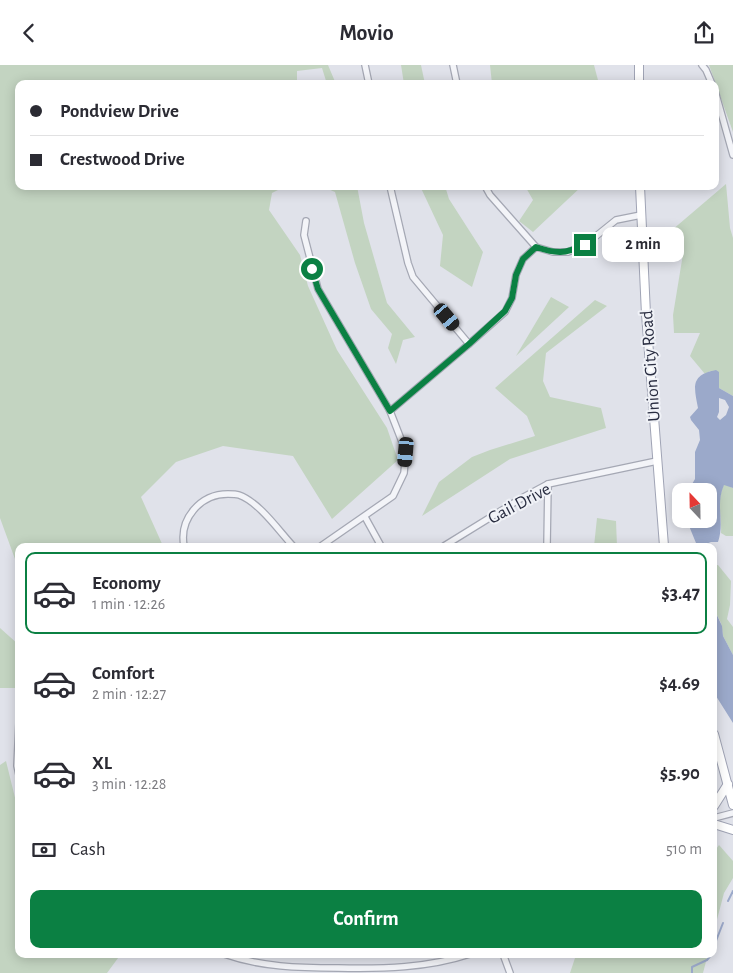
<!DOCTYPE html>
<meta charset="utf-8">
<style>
:root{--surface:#fff;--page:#f7f7f7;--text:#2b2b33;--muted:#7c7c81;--line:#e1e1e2;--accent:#0b8043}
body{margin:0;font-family:"Alegreya Sans",sans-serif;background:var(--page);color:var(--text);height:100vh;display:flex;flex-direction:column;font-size:19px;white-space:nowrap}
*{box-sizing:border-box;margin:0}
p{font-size:16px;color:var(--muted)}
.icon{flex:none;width:28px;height:28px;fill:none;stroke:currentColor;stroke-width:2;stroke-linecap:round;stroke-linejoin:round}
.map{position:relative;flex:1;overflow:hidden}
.details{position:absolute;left:15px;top:478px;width:702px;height:415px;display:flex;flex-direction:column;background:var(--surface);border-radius:10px;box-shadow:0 2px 12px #0003}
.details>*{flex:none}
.banner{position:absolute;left:15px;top:15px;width:704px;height:110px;border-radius:10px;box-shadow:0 2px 12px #0003;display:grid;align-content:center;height:110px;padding:0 15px;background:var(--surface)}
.needle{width:32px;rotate:338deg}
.fabs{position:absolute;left:672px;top:418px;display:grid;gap:10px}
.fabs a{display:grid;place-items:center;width:45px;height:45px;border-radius:10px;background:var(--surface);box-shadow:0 2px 12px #0003;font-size:25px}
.end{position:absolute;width:22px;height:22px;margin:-11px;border:6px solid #0b8043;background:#fff;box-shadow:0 0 0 2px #fff}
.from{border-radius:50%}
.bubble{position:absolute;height:35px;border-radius:10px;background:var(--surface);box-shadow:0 2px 12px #0003;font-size:16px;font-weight:600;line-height:35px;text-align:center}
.car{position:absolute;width:15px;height:30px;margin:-15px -8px;border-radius:6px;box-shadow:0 0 4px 1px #0007;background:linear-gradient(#222 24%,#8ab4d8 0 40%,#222 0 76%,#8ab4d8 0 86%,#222 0)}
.banner b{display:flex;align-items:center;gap:18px;height:48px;font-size:19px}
.banner b+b{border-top:1px solid var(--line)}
.banner i{width:12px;height:12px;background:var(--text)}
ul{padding:9px 0 0;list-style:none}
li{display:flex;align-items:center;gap:15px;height:82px;margin:0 10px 8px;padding:0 5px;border:2px solid transparent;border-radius:10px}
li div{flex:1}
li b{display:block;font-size:19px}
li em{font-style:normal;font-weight:600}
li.active{border-color:var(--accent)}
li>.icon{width:45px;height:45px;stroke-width:1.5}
.pay{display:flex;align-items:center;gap:12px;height:55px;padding:0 15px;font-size:19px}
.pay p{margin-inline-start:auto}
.cta{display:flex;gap:10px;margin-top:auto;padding:10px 15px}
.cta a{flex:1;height:58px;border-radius:10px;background:var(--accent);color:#fff;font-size:20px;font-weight:600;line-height:58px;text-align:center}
header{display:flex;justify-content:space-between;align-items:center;height:65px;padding:0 15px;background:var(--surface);font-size:22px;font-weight:600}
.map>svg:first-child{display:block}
.green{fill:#c3d4c1}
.water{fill:#9ba9ca;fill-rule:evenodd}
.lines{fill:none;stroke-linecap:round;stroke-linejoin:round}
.stream{stroke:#9ba9ca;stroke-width:2}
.minor-casing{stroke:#a5a8b4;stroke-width:8}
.major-casing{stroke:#a0a4b5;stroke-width:10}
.minor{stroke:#f3f4f8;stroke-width:5.5}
.major{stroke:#fff;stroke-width:8}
.route{stroke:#0b8043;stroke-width:6}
.labels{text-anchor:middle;stroke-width:4;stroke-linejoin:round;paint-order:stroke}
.street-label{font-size:18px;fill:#292d41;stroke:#f0f2f7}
</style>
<header><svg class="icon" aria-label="back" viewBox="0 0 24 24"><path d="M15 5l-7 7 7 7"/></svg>Movio<svg class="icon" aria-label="share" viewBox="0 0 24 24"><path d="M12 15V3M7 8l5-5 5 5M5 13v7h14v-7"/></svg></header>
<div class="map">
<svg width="733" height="908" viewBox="0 0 733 908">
<rect width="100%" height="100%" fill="#e0e2ea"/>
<g class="green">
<polygon points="0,0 328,0 336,19 327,19 322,3 297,6 297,19 19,19 19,121 286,121 272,128 269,145 300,190 308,221 337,285 387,363 398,395 332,454 293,391 223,381 176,397 141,432 163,481 19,481 19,505 0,453"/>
<polygon points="401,0 421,0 425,19 404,19"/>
<polygon points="490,0 594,0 599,19 492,19"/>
<polygon points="709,0 733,0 733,67"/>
<polygon points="726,119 730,163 733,173 733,331 719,323 719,310 710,306 705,309 690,291 700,268 674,268 673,250 683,189 658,189 658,177"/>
<polygon points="321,121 357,121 364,158 387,238 415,272 403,275 396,299 388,283 392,269 371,244 355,198 335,127"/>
<polygon points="420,121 445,121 449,134 483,187 472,222 440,201 443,170"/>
<polygon points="525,121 582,121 533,167 519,156 533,135"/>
<polygon points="551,232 569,242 516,291"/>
<polygon points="595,235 607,241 546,288 543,316 550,332 601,343 606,363 510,394 422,451 439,417 472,392 490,385 535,371 527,351 495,323"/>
<path d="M724 419 733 423V471H726L721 468C722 450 716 437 724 419Z"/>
<polygon points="597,453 616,456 617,481 594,481"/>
<polygon points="714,500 718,500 731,516 730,540 727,554 733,562 733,590 723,571 721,558 714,544"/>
<polygon points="0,563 19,580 19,623 0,623"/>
<polygon points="6,696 19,749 19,889 121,889 107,908 0,908 0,700"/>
<polygon points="719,780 733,796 733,813 724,828 714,866 714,787"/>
<polygon points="583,889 708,889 703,908 570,908 575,893"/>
</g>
<g class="water">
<path d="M716 305 719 307V323L733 331V423L724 420C715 440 725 457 718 477H711L701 481 696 478 687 456V454H709V426H688L695 414V387L700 375 699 365 691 355 690 352 698 343C694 322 690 310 716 305ZM719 333 725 335 729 342 726 350 720 355 717 352 719 347Z"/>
<polygon points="714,544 722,561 723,571 733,590 733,658 716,631 714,623"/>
</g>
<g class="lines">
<g class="stream">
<polyline points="728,836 733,826"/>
<polyline points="714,881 723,858"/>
<polyline points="692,908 692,902 707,895 712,889"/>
</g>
<g class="minor-casing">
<g id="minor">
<polyline points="365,0 369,19"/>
<polyline points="453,0 457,19"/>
<polyline points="702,0 706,5 712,19"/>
<polyline points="715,26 733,90"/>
<polyline points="390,121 408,198 413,212 469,279"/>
<polyline points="485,121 490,130 536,182 553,187 568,187 585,180 616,155 641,150"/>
<polyline points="306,156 304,170 318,224 390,346 406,387 404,408 393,431 321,481"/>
<polyline points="390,346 469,279 505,247 512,233 516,210 523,194 536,182"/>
<polyline points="365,452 381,481"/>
<path d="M184 481C179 454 200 429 228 429 231 429 236 429 239 430 259 437 279 466 293 481"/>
<polyline points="444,481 520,434 548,419 657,396"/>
<polyline points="547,481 548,419"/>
<polyline points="19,658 17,701 19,710"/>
<polyline points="714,753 733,748"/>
<path d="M224 889C261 902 299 903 338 903 382 904 428 903 470 889"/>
<polyline points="503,889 510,908"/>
</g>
</g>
<g class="major-casing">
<g id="major">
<polyline points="639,0 639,19"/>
<polyline points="640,121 646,249 664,481"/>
<polyline points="714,669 733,740"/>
<polyline points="714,741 728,719"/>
<polyline points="714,759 733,765"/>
</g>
</g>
<use href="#minor" class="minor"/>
<use href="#major" class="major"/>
</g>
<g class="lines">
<path class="route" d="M312 204 318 224 390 346 469 279 505 246 512 233 516 210 523 194 536 182C557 189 564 189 585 180"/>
</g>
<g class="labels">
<g class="street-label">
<text transform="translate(650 301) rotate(-94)" y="6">Union City Road</text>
<text transform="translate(519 438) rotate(-28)" y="6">Gail Drive</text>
</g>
</g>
</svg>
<div class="fabs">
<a><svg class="needle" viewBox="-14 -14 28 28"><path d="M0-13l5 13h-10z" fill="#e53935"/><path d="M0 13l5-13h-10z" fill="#7c7c81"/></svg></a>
</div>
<i class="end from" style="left:312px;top:204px"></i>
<i class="end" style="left:585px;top:180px"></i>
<div class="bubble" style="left:602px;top:162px;width:82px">2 min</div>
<i class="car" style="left:447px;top:252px;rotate:140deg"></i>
<i class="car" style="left:406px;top:387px;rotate:185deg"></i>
<div class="banner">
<b><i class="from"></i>Pondview Drive</b>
<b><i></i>Crestwood Drive</b>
</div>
<section class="details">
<ul>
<li class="active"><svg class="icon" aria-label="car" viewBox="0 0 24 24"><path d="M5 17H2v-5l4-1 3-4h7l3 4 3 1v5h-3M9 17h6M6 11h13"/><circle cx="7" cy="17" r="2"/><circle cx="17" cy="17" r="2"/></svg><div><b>Economy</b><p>1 min · 12:26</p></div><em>$3.47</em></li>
<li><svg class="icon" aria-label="car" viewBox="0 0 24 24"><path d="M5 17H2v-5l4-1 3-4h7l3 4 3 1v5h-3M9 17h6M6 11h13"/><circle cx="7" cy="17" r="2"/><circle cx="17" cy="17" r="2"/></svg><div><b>Comfort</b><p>2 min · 12:27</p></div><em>$4.69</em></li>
<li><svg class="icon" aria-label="car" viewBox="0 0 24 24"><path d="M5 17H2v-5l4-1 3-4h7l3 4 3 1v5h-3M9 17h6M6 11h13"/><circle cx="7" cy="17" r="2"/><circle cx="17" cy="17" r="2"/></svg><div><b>XL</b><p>3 min · 12:28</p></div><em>$5.90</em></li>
</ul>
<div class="pay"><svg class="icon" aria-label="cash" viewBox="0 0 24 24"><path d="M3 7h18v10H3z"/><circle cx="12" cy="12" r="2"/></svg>Cash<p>510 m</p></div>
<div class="cta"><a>Confirm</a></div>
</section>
</div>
